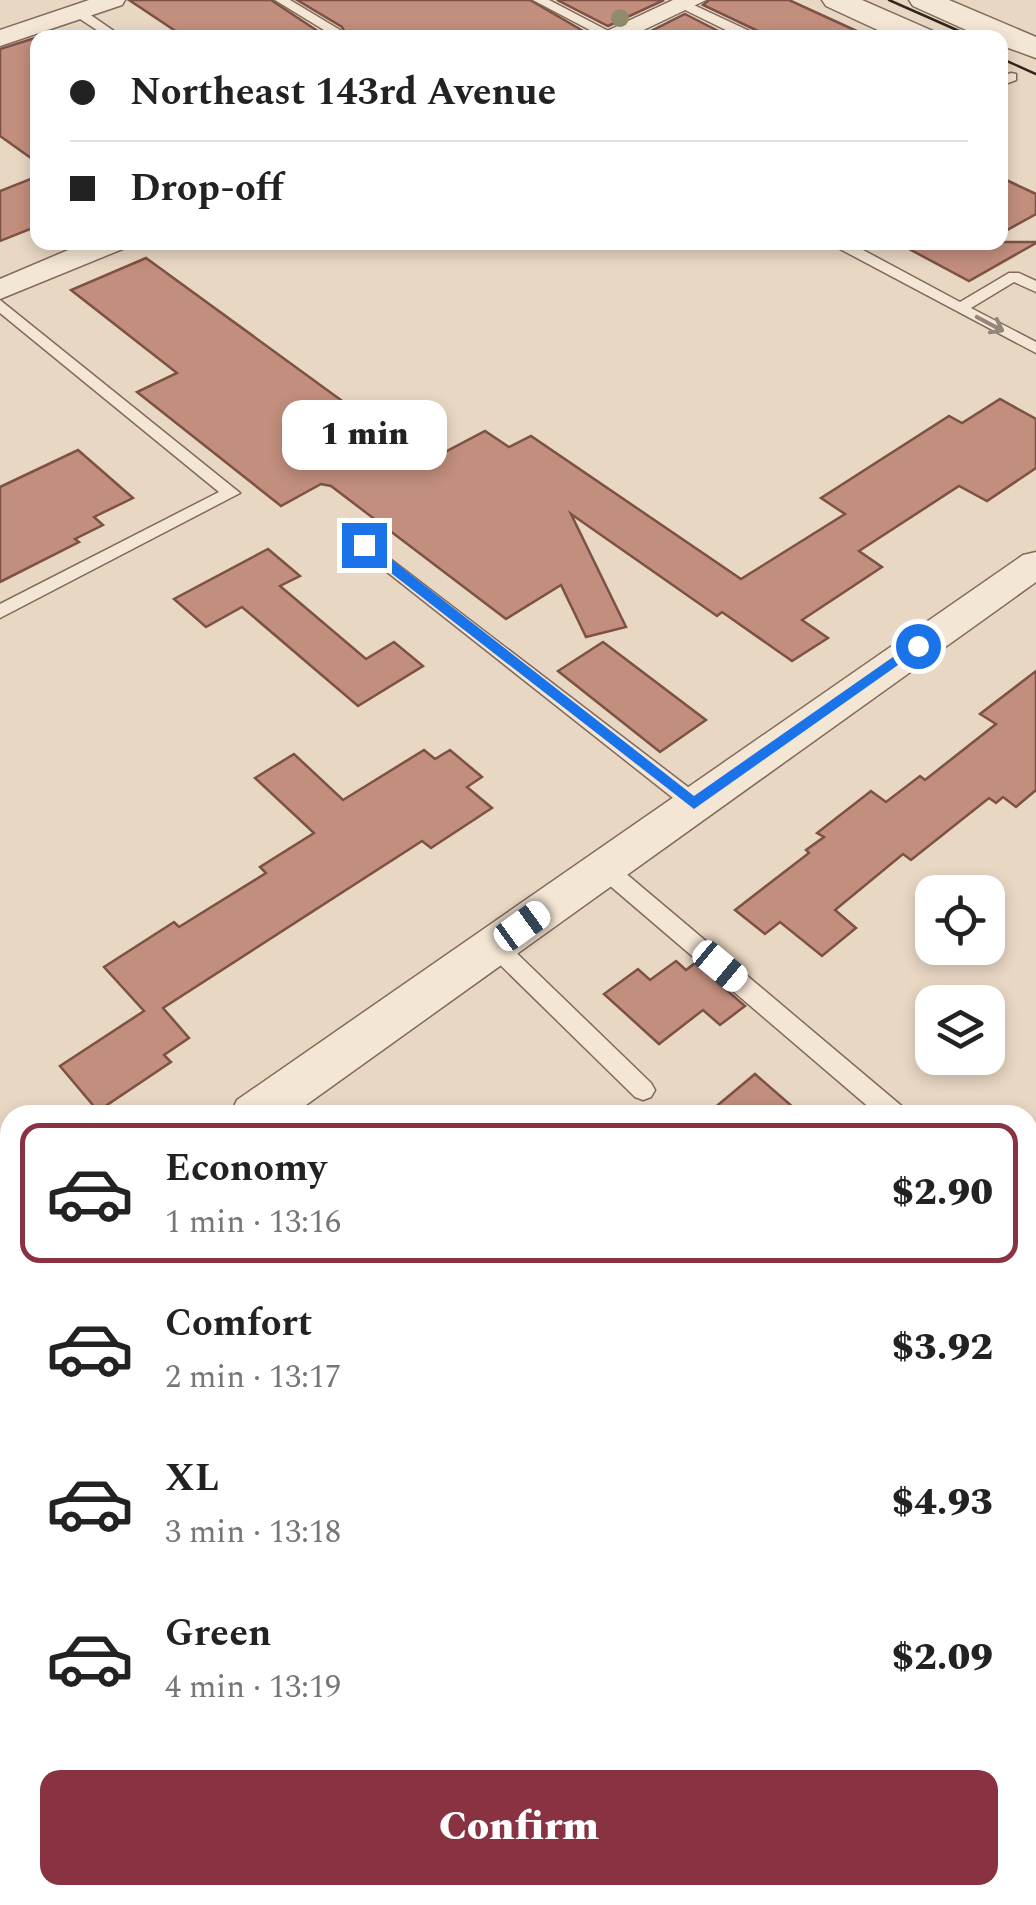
<!DOCTYPE html>
<meta charset="utf-8">
<style>
:root{--surface:#fff;--page:#f6f6f6;--text:#222;--muted:#767676;--line:#e0e0e0;--accent:#893342}
body{margin:0;font-family:Spectral,serif;background:var(--page);color:var(--text);height:100vh;display:flex;flex-direction:column;font-size:38px;white-space:nowrap}
*{box-sizing:border-box;margin:0}
p{font-size:32px;color:var(--muted)}
.icon{flex:none;width:55px;height:55px;fill:none;stroke:currentColor;stroke-width:2;stroke-linecap:round;stroke-linejoin:round}
.map{position:relative;flex:1;overflow:hidden}
.details{position:absolute;left:0px;top:1105px;width:1038px;height:800px;display:flex;flex-direction:column;background:var(--surface);border-radius:30px 30px 0 0;box-shadow:0 5px 15px #0003}
.details>*{flex:none}
.hud{position:absolute;left:30px;top:30px;width:978px;height:220px;border-radius:20px;box-shadow:0 5px 15px #0003;display:grid;align-content:center;height:220px;padding:0 40px;background:var(--surface)}
.controls{position:absolute;left:915px;top:875px;display:grid;gap:20px}
.controls a{display:grid;place-items:center;width:90px;height:90px;border-radius:20px;background:var(--surface);box-shadow:0 5px 15px #0003;font-size:50px}
.end{position:absolute;width:45px;height:45px;margin:-22px;border:12px solid #1a73e8;background:#fff;box-shadow:0 0 0 5px #fff}
.from{border-radius:50%}
.bubble{position:absolute;height:70px;border-radius:20px;background:var(--surface);box-shadow:0 5px 15px #0003;font-size:32px;font-weight:800;line-height:70px;text-align:center}
.car{position:absolute;width:30px;height:60px;margin:-30px -15px;border-radius:12px;box-shadow:0 0 8px 2px #0007;background:linear-gradient(#fff 24%,#345 0 40%,#fff 0 76%,#345 0 86%,#fff 0)}
.hud b{display:flex;align-items:center;gap:35px;height:95px;font-size:38px}
.hud b+b{border-top:2px solid var(--line)}
.hud i{width:25px;height:25px;background:var(--text)}
ul{padding:18px 0 0;list-style:none}
li{display:flex;align-items:center;gap:30px;height:140px;margin:0 20px 15px;padding:0 20px;border:5px solid transparent;border-radius:20px}
li div{flex:1}
li b{display:block;font-size:38px}
li em{font-style:normal;font-weight:800}
li.on{border-color:var(--accent)}
li>.icon{width:90px;height:90px;stroke-width:1.5}
.primary-button{display:flex;gap:20px;margin-top:auto;padding:20px 40px}
.primary-button a{flex:1;height:115px;border-radius:20px;background:var(--accent);color:#fff;font-size:40px;font-weight:800;line-height:115px;text-align:center}
.map>svg:first-child{display:block}
.building{fill:#c28e7d;stroke:#7d5144;stroke-width:2.5}
.lines{fill:none;stroke-linecap:round;stroke-linejoin:round}
.service-casing{stroke:#81695c;stroke-width:3}
.minor-casing{stroke:#81695c;stroke-width:3}
.tertiary-casing{stroke:#81695c;stroke-width:3}
.service{fill:#f4e6d5;fill-rule:evenodd}
.minor{fill:#f4e6d5;fill-rule:evenodd}
.tertiary{fill:#f4e6d5;fill-rule:evenodd}
.tram{stroke:#32251e;stroke-width:2.5}
.tree{fill:#918b6d}
.oneway{stroke:#93867a}
.route{fill:#1a73e8}
</style>
<div class="map">
<svg width="1036" height="1905" viewBox="0 0 1036 1905">
<rect width="100%" height="100%" fill="#e8d7c3"/>
<g class="building">
<polygon points="129,0 271,0 316,30 304,38 186,38"/>
<polygon points="297,0 530,0 590,35 335,38 344,31 342,27"/>
<polygon points="557,0 664,0 608,26"/>
<polygon points="709,0 789,0 872,38 762,38 760,32 703,5"/>
<polygon points="685,14 732,38 637,38"/>
<polygon points="38,37 38,163 0,136 0,49"/>
<polygon points="38,176 38,226 0,241 0,191"/>
<polygon points="1000,177 1036,194 1036,214 1000,234"/>
<polygon points="896,242 1036,242 1036,243 969,281"/>
<polygon points="146,258 426,462 485,431 509,447 531,436 741,579 845,514 821,498 949,416 962,423 1000,399 1036,419 1036,468 987,501 959,486 859,551 882,567 802,620 828,638 792,661 722,612 717,616 571,514 626,627 586,637 561,585 506,619 331,486 321,484 281,506 137,392 177,373 71,290"/>
<polygon points="78,450 133,498 94,517 103,525 75,539 79,542 0,582 0,487"/>
<polygon points="268,549 300,576 280,586 366,659 394,642 423,666 358,706 242,607 206,627 174,599"/>
<polygon points="603,642 706,720 660,752 558,671"/>
<polygon points="1036,671 1036,790 1016,807 1003,797 996,803 989,798 911,860 903,854 835,910 856,928 822,956 780,922 765,934 735,910 809,853 806,850 824,837 817,833 871,791 886,802 920,776 925,780 996,724 980,714"/>
<polygon points="424,750 435,759 450,750 482,777 467,787 492,808 431,848 422,841 163,1008 189,1038 164,1055 171,1062 98,1111 60,1066 144,1011 104,967 174,922 179,927 266,873 260,867 314,833 255,778 294,754 343,800"/>
<polygon points="676,961 686,970 695,963 745,1006 720,1025 703,1010 659,1044 604,994 638,969 650,980"/>
<polygon points="755,1074 802,1115 706,1115"/>
</g>
<g class="lines">
<g class="service-casing">
<g id="service">
<polygon points="275,0 290,0 340,30 327,38 308,38 324,30"/>
<polygon points="533,0 549,0 616,35 605,38"/>
<polygon points="683,0 758,35 759,38 742,38 679,7 677,4"/>
<polygon points="74,9 82,9 124,38 109,38 74,15"/>
<polygon points="1011,73 1016,74 1016,80 1000,86 1000,77"/>
<polygon points="840,243 850,243 960,302 1009,273 1019,273 1036,281 1036,292 1014,282 971,308 1036,342 1036,353 840,249"/>
<polygon points="0,300 240,493 0,618 0,604 219,492 0,313"/>
<polygon points="364,539 701,797 704,803 701,809 687,809 358,549 358,541"/>
<polygon points="603,859 611,861 904,1108 907,1115 878,1115 595,873 592,867"/>
<polygon points="494,936 502,939 651,1083 655,1090 651,1097 643,1100 635,1097 486,951 483,945 486,939"/>
</g>
</g>
<g class="minor-casing">
<g id="minor">
<polygon points="89,0 125,0 122,5 0,46 0,30"/>
<polygon points="673,0 706,0 627,38 592,38"/>
<polygon points="87,242 129,242 125,248 0,299 0,279"/>
<polygon points="1036,552 1036,582 292,1115 230,1115 237,1100 1023,555"/>
<polygon points="10,1264 10,1316 0,1320 0,1267"/>
</g>
</g>
<g class="tertiary-casing">
<g id="tertiary">
<polygon points="822,0 862,0 933,31 937,38 895,38 826,6"/>
<polygon points="909,0 949,0 1036,37 1036,58 1000,45 1000,38 984,38 913,6"/>
</g>
</g>
<use href="#service" class="service"/>
<use href="#minor" class="minor"/>
<use href="#tertiary" class="tertiary"/>
<g class="tram">
<polyline points="889,0 975,38"/>
<polyline points="1000,58 1036,74"/>
</g>
</g>
<circle class="tree" cx="620" cy="18" r="9"/>
<defs><path id="oneway-shaft" d="M-6 0H5M1.5-3L5.5 0L1.5 3" fill="none" stroke-width="1.6" stroke-linecap="round" stroke-linejoin="round" transform="scale(2.5)"/></defs>
<use class="oneway" href="#oneway-shaft" transform="translate(990 324) rotate(28)"/>
<polygon class="route" points="359,542 369,542 694,796 913,643 925,646 694,809 359,548"/>
</svg>
<div class="controls">
<a><svg class="icon" aria-label="locate" viewBox="0 0 24 24"><circle cx="12" cy="12" r="6"/><path d="M12 2v4M12 18v4M2 12h4M18 12h4"/></svg></a>
<a><svg class="icon" aria-label="layers" viewBox="0 0 24 24"><path d="M12 4l9 5-9 5-9-5zM3 14l9 5 9-5"/></svg></a>
</div>
<i class="end from" style="left:918px;top:646px"></i>
<i class="end" style="left:364px;top:545px"></i>
<div class="bubble" style="left:282px;top:400px;width:165px">1 min</div>
<i class="car" style="left:522px;top:926px;rotate:54deg"></i>
<i class="car" style="left:720px;top:966px;rotate:130deg"></i>
<div class="hud">
<b><i class="from"></i>Northeast 143rd Avenue</b>
<b><i></i>Drop-off</b>
</div>
<section class="details">
<ul>
<li class="on"><svg class="icon" aria-label="car" viewBox="0 0 24 24"><path d="M5 17H2v-5l4-1 3-4h7l3 4 3 1v5h-3M9 17h6M6 11h13"/><circle cx="7" cy="17" r="2"/><circle cx="17" cy="17" r="2"/></svg><div><b>Economy</b><p>1 min · 13:16</p></div><em>$2.90</em></li>
<li><svg class="icon" aria-label="car" viewBox="0 0 24 24"><path d="M5 17H2v-5l4-1 3-4h7l3 4 3 1v5h-3M9 17h6M6 11h13"/><circle cx="7" cy="17" r="2"/><circle cx="17" cy="17" r="2"/></svg><div><b>Comfort</b><p>2 min · 13:17</p></div><em>$3.92</em></li>
<li><svg class="icon" aria-label="car" viewBox="0 0 24 24"><path d="M5 17H2v-5l4-1 3-4h7l3 4 3 1v5h-3M9 17h6M6 11h13"/><circle cx="7" cy="17" r="2"/><circle cx="17" cy="17" r="2"/></svg><div><b>XL</b><p>3 min · 13:18</p></div><em>$4.93</em></li>
<li><svg class="icon" aria-label="car" viewBox="0 0 24 24"><path d="M5 17H2v-5l4-1 3-4h7l3 4 3 1v5h-3M9 17h6M6 11h13"/><circle cx="7" cy="17" r="2"/><circle cx="17" cy="17" r="2"/></svg><div><b>Green</b><p>4 min · 13:19</p></div><em>$2.09</em></li>
</ul>
<div class="primary-button"><a>Confirm</a></div>
</section>
</div>
